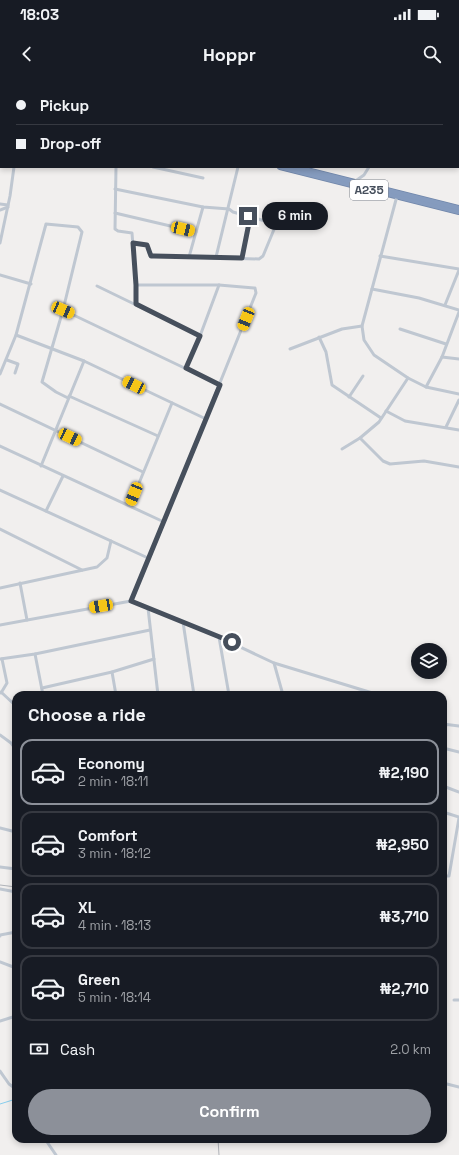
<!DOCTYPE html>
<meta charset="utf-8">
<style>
:root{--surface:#171b24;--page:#20242c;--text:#f1f3f6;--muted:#9ea1a6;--line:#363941;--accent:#8c9099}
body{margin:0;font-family:"Space Grotesk",sans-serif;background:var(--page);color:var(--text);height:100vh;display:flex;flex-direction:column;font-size:15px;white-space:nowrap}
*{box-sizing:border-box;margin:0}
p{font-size:13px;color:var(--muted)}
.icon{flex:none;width:22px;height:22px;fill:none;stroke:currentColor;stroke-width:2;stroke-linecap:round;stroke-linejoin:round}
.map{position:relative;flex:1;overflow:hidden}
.sheet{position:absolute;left:12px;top:611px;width:435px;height:452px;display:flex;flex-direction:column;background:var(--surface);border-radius:12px;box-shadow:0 2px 6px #0003}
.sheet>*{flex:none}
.guide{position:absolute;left:0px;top:0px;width:459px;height:88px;box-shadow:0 2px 6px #0003;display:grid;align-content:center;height:88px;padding:0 16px;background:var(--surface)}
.controls{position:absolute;left:411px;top:563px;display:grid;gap:8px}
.controls a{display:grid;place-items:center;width:36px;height:36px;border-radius:50%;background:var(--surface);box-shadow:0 2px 6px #0003;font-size:20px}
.end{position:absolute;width:18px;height:18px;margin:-9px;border:5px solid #464f5c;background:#fff;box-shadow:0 0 0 2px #fff}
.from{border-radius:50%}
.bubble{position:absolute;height:28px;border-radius:14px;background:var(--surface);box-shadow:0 2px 6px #0003;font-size:13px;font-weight:800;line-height:28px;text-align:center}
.car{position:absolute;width:12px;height:24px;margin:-12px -6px;border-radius:5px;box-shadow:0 0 3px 1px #0007;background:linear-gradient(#f5c518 24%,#345 0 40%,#f5c518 0 76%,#345 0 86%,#f5c518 0)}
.guide b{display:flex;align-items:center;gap:14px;height:38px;font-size:15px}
.guide b+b{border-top:1px solid var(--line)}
.guide i{width:10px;height:10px;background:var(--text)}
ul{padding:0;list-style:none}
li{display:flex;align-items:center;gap:12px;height:66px;margin:0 8px 6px;padding:0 8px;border:2px solid var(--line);border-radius:12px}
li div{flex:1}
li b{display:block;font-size:15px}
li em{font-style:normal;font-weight:800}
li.active{border-color:var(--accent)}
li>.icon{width:36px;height:36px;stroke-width:1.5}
h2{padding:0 16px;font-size:18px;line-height:48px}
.pay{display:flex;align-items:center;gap:10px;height:44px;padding:0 16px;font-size:15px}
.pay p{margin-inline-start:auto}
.primary-button{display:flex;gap:8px;margin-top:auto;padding:8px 16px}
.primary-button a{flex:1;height:46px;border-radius:24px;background:var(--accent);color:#fff;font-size:16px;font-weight:800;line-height:46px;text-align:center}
.status{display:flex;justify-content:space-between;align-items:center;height:28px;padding:0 20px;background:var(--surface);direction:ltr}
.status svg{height:11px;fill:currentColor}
header{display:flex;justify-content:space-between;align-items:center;height:52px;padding:0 16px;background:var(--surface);font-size:18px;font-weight:800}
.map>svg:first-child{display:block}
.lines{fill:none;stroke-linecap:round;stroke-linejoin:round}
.stream{stroke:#88ceed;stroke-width:1}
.highway-casing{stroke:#7086aa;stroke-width:6}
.minor{stroke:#bfc7d1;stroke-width:3}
.highway{stroke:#859bbe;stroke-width:4.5}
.rail{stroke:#b0b3b9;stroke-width:1}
.route{stroke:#464f5c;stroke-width:5}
.labels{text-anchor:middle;stroke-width:4;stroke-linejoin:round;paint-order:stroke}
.shield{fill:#fff;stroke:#7e848d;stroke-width:1}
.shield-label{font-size:12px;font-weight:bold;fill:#464f5c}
</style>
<div class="status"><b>18:03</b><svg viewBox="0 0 49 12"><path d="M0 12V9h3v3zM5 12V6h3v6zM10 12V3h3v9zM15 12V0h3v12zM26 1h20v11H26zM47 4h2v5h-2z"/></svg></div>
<header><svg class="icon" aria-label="back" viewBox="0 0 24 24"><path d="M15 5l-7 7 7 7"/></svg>Hoppr<svg class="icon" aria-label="search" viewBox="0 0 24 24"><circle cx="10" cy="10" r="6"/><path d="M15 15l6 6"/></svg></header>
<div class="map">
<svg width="459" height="1075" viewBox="0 0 459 1075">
<rect width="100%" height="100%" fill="#f1efee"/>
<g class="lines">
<polyline class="stream" points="0,1024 16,1019"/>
<g class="highway-casing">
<g id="highway">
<polyline points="0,39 1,39"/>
<polyline points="0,42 1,42"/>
<polyline points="280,87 459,132"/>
<polyline points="295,87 459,128"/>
</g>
</g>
<g class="minor">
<polyline points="19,0 21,1"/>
<polyline points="53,0 53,1"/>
<polyline points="94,1 94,0"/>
<polyline points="119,1 119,0"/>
<polyline points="143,1 144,0"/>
<polyline points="170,1 170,0"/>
<polyline points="193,1 193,0"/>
<polyline points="217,1 217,0"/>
<polyline points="245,1 245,0"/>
<polyline points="405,1 405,0"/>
<polyline points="441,1 441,0"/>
<polyline points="0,3 1,1"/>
<polyline points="458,30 459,27"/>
<polyline points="458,36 459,37"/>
<polyline points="153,87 203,98"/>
<polyline points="354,102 364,95 369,87"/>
<polyline points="115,109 203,127 229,129 233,132 272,143 275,147 263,176 259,179 154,176 149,173 147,165 133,163"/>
<polyline points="397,116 362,246 364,260 374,275 408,298 426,307 459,314"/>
<polyline points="0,124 8,125"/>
<polyline points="0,130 8,127"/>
<polyline points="115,133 196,152"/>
<polyline points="0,163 10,116 14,87"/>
<polyline points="380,176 459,189"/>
<polyline points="189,177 203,127"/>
<polyline points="216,177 238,87"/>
<polyline points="242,178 249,143 248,136"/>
<polyline points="0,195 31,204"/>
<polyline points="97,206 200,256"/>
<polyline points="372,209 419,218 459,230"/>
<polyline points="136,224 136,205"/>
<polyline points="445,225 459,190"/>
<polyline points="400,249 446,264"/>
<polyline points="16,255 84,281 206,339"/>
<polyline points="319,257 326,272 332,305 381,338"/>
<polyline points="290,269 342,249 362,246"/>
<polyline points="442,277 459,279"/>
<polyline points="7,280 18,284 15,293"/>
<polyline points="186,288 200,256 219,205"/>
<polyline points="0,294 16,255 46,144 78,147 82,152 63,230"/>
<polyline points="426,307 442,277 459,232"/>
<polyline points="69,316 158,356"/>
<polyline points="349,317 363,296"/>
<polyline points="68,318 56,312 42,302 63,230 220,305"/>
<polyline points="0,324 143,392"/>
<polyline points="386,331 405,341 459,350"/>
<polyline points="446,347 459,320"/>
<polyline points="360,358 383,381 390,384 424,381 459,387"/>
<polyline points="0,366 164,442"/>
<polyline points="342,369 360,358 379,342 408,298"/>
<polyline points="41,386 84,281"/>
<polyline points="0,410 148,478"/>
<polyline points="130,425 172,323"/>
<polyline points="46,431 63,396"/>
<polyline points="0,449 82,490"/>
<polyline points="20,503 27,540"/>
<polyline points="0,508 97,487 107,478 111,461"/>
<polyline points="131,521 219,557 274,583 283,615"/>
<polyline points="148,528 158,615"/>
<polyline points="183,542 194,615"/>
<polyline points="0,545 131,521 164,442 256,213 255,208 254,208 219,205 136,205 132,153 118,151 115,149 116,87"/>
<polyline points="219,557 229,615"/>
<polyline points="35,574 43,615"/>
<polyline points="0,579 35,574 150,550"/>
<polyline points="274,583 379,615"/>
<polyline points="112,592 116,615"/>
<polyline points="42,608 112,592 154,579"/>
<polyline points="1,612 16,626"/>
<polyline points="1,613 7,603 2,579"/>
<polyline points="443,644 459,646"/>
<polyline points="0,655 11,663 16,670"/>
<polyline points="443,660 446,645"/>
<polyline points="443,668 459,672"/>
<polyline points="443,706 459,712"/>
<polyline points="443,732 459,737"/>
<polyline points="0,748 16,752"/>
<polyline points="0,787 16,789"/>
<polyline points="443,796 449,796 459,738"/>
<polyline points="0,809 16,812"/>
<polyline points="0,856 0,855 16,852"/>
<polyline points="0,882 16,888"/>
<polyline points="454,920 459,920"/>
<polyline points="0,941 16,936"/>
<polyline points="0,991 9,1004 16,1009"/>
<polyline points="443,1003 459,1007"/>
<polyline points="45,1059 56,1075"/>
</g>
<use href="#highway" class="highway"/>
<g class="rail">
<polyline points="0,805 16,807"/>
<polyline points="218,1059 219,1075"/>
</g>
</g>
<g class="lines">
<polyline class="route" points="232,562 131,521 220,305 186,288 200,256 136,224 136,205 133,163 147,165 151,176 154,176 242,178 249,143 248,136"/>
</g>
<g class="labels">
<rect class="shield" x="350" y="100" width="38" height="20" rx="3"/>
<g class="shield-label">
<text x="369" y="114">A235</text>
</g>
</g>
</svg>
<div class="controls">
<a><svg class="icon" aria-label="layers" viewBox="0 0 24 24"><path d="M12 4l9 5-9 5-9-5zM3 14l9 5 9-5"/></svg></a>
</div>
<i class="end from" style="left:232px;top:562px"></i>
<i class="end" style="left:248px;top:136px"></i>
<div class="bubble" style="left:262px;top:122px;width:66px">6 min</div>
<i class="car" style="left:183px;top:149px;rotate:103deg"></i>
<i class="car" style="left:63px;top:230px;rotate:113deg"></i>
<i class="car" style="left:246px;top:239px;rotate:202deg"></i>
<i class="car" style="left:134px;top:305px;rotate:296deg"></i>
<i class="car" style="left:70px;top:357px;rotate:115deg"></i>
<i class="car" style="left:134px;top:414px;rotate:202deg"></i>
<i class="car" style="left:101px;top:526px;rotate:260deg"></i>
<div class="guide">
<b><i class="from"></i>Pickup</b>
<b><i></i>Drop-off</b>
</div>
<section class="sheet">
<h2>Choose a ride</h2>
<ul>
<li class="active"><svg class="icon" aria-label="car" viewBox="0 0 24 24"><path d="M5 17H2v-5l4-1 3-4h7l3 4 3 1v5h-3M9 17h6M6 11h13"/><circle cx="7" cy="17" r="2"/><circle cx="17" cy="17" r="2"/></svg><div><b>Economy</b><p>2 min · 18:11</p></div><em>₦2,190</em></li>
<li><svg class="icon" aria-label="car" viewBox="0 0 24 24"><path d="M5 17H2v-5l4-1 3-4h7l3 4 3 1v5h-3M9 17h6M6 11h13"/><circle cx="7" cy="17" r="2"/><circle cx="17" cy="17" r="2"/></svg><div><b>Comfort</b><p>3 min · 18:12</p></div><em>₦2,950</em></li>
<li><svg class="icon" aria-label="car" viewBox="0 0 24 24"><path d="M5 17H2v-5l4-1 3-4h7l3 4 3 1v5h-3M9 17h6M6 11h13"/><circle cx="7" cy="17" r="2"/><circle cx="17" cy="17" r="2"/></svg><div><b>XL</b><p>4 min · 18:13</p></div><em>₦3,710</em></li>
<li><svg class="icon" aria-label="car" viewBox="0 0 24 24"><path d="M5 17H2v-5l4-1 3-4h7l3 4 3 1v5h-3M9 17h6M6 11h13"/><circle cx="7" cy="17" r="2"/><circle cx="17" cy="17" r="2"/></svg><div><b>Green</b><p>5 min · 18:14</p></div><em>₦2,710</em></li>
</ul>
<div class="pay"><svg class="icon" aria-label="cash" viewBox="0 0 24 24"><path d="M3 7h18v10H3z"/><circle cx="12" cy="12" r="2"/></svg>Cash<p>2.0 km</p></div>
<div class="primary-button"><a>Confirm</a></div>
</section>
</div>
